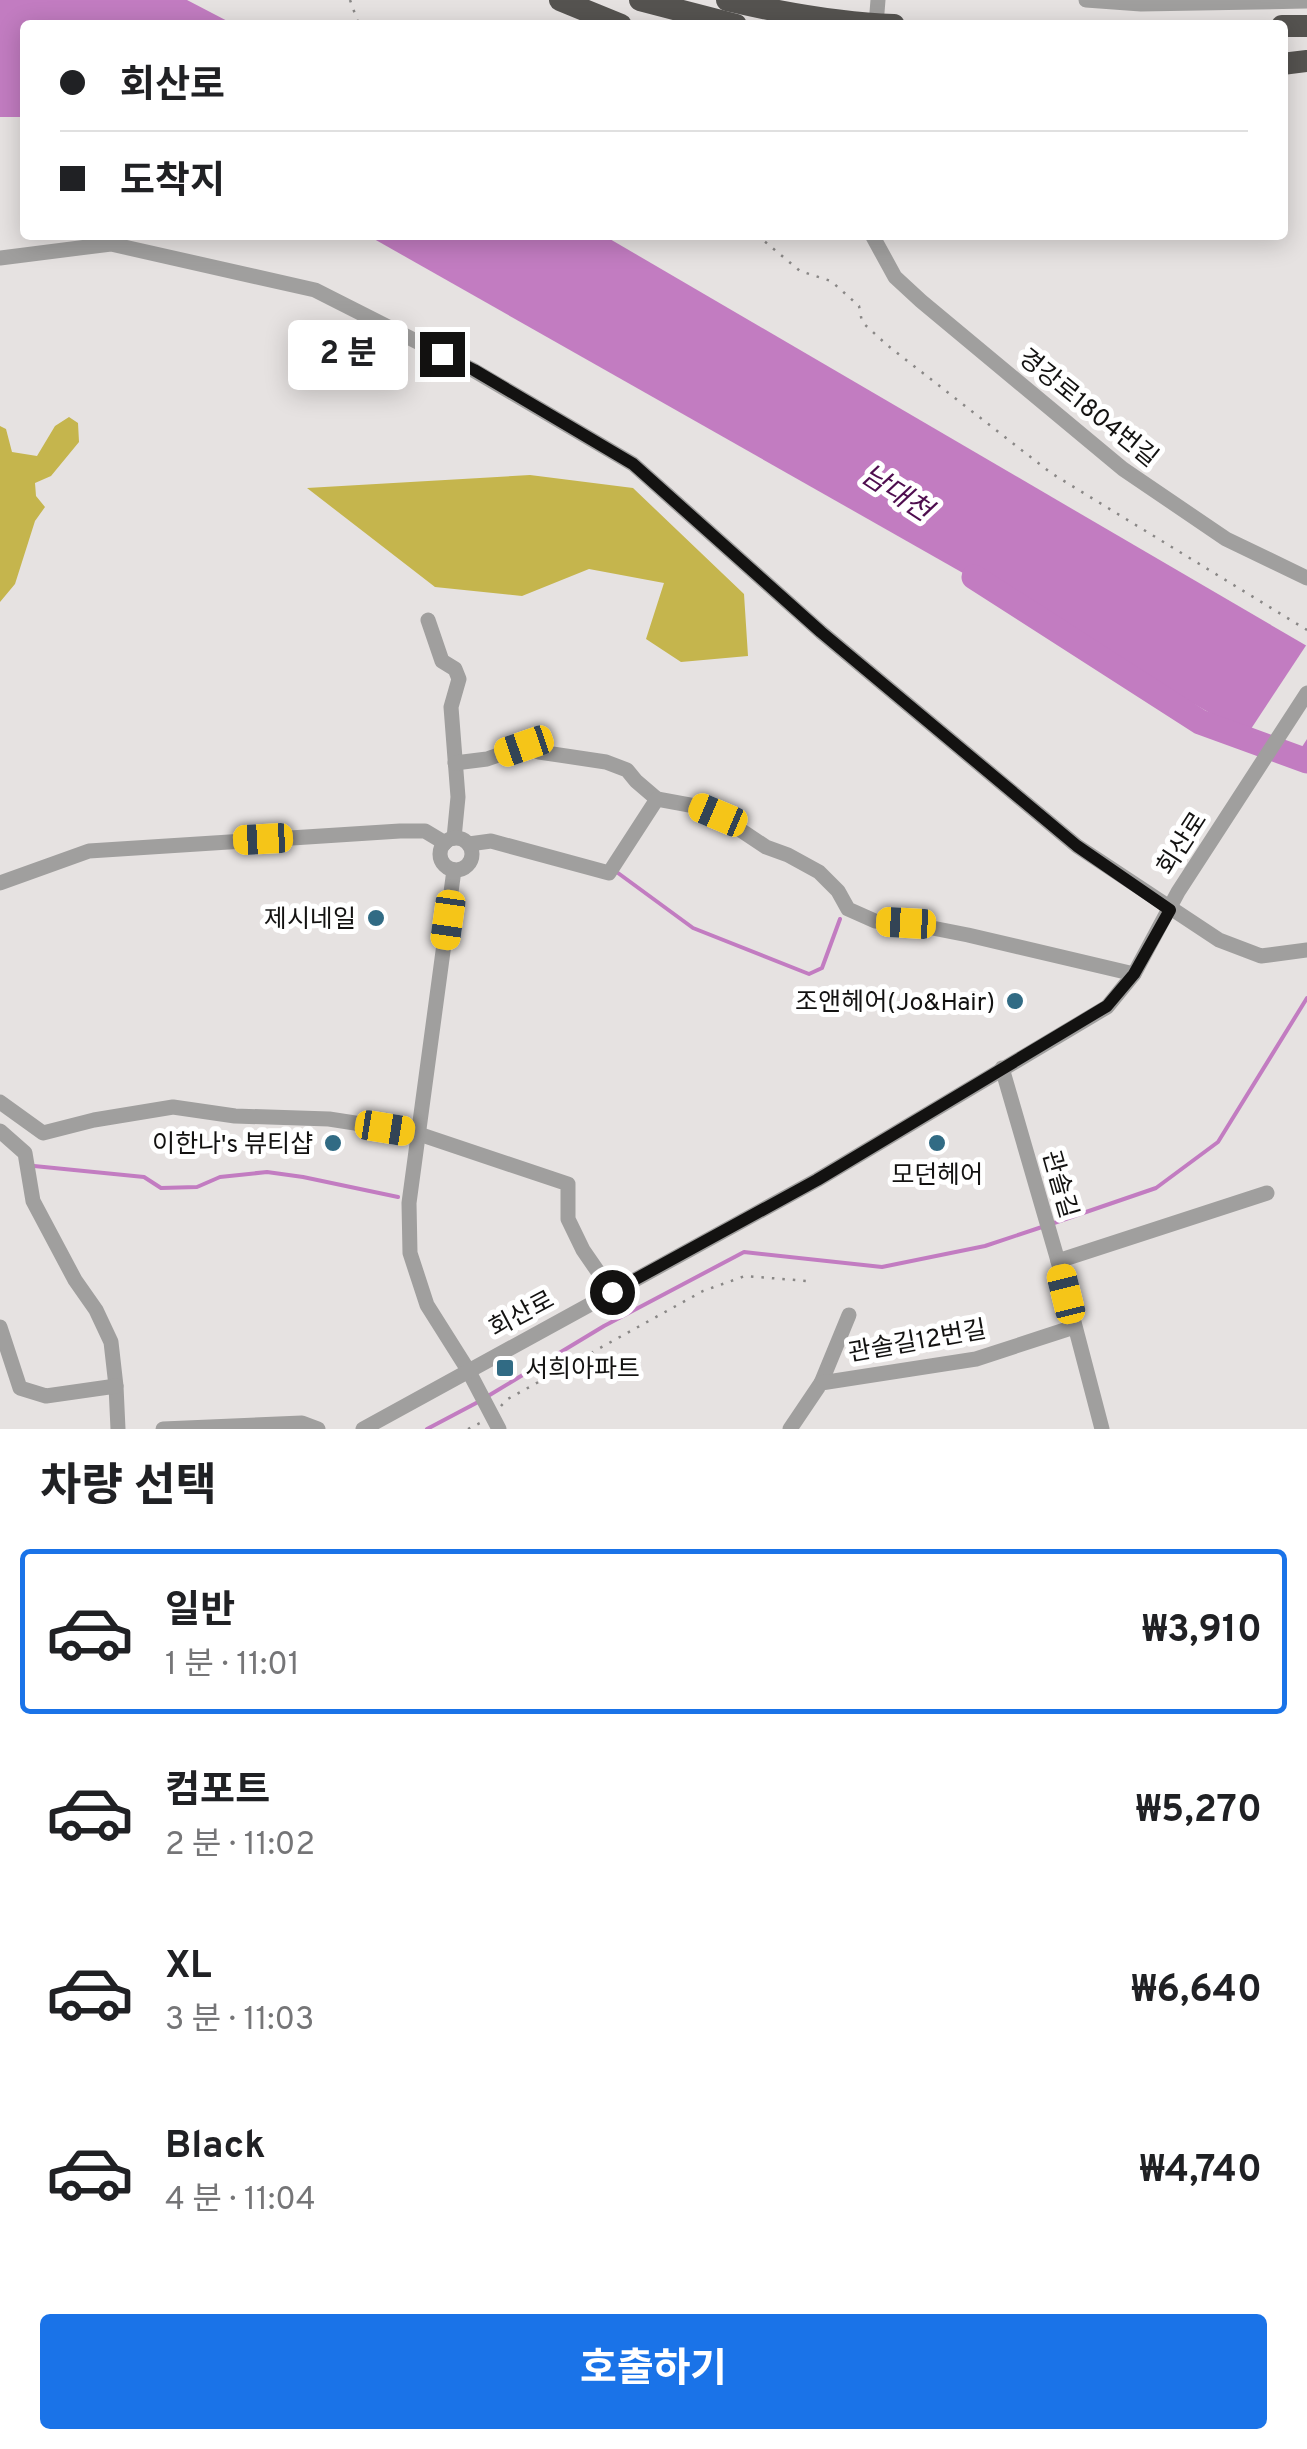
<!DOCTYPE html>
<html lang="ko">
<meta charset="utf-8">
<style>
:root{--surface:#fff;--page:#f2f2f2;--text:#202124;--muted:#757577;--line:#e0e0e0;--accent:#1a73e8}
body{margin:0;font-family:Overpass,"Noto Sans KR",sans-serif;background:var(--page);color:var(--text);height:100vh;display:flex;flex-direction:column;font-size:38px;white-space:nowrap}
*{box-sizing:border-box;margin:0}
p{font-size:32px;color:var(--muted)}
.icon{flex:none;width:55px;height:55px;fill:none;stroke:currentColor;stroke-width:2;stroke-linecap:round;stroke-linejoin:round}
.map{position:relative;height:1429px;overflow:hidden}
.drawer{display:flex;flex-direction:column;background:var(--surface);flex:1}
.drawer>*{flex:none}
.guide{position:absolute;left:20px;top:20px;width:1268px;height:220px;border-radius:10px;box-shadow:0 5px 25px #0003;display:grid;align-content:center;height:220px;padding:0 40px;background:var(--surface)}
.end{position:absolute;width:45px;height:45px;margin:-22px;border:12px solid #131211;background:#fff;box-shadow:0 0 0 5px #fff}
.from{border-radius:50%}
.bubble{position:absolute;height:70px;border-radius:10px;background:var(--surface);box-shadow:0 5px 25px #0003;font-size:32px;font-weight:700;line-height:70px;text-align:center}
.car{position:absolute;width:30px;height:60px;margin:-30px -15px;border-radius:12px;box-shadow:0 0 8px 2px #0007;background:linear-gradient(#f5c518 24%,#345 0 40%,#f5c518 0 76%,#345 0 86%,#f5c518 0)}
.guide b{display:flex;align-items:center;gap:35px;height:95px;font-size:38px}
.guide b+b{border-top:2px solid var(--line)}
.guide i{width:25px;height:25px;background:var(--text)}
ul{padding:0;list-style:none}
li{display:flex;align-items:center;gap:30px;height:165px;margin:0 20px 15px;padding:0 20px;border:5px solid transparent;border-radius:10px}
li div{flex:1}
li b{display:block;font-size:38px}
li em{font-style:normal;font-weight:700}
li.selected{border-color:var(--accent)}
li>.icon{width:90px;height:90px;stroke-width:1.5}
h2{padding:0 40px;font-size:45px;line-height:120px}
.action{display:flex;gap:20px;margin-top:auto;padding:20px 40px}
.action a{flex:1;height:115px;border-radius:10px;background:var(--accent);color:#fff;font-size:40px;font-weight:700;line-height:115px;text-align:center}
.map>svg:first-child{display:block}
.forest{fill:#c5b54d}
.water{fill:#c27cc1}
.pier{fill:#e6e2e1}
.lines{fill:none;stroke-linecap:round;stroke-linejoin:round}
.stream{stroke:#c27cc1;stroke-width:4}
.river{stroke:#c27cc1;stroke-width:25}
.path{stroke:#898786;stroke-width:2.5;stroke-dasharray:2.5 8;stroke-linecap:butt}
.minor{stroke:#a09f9e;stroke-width:15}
.highway{stroke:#555350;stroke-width:22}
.route{stroke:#131211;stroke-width:12}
.poi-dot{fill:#316b84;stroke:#fff;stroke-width:4}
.labels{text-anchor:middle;stroke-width:10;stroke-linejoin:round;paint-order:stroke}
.street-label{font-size:25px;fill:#131211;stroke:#fff}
.poi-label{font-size:25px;fill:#131211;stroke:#fff;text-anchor:end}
.water-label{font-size:28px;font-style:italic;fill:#4e0d4e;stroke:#fff}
</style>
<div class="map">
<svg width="1307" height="1429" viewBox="0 0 1307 1429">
<rect width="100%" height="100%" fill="#e6e2e1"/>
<g class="forest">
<polygon points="69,417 78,423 79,442 51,476 35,483 36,496 45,507 35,521 15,584 0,602 0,426 6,429 12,452 37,456 55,426"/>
<polygon points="530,475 633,488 744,594 748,656 681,662 646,639 664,583 589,569 522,596 435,587 307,488"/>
</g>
<g class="water">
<polygon points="0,0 187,0 235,25 25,25 25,117 0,117"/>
<polygon points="367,235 603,235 1307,646 1307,768"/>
</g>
<polygon class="pier" points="1307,644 1307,739 1291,764 1245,738"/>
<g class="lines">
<g class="stream">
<polyline points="618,873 693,928 809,974 822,968 840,919"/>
<polyline points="34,1166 144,1177 161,1188 197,1187 220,1177 267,1172 303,1177 398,1197"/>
<polyline points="1054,1223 1156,1188 1218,1142 1307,998"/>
<polyline points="488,1396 604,1326 744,1252 882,1267 985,1246 1045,1226"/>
<polyline points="427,1429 480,1401"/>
</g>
<polyline class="river" points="974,577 1200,722 1307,761"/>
<g class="path">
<polyline points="350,0 359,25"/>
<polyline points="757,235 800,271 831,281 859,306 862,322 887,345 1051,473 1307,630"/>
<polyline points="501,1406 506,1400 703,1291 745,1276 807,1281"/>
<polyline points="468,1429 480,1423"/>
</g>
<g class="minor">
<polyline points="1086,0 1141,4 1307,1"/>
<polyline points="876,25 878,0"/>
<polyline points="872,235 895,277 921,301 1123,469 1226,539 1307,578"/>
<polyline points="0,258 111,244 315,290 473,370 633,464 821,632 1077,846 1219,940 1261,956 1307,950"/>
<polyline points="428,620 442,661 455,669 459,679 451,707 458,797 454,838"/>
<polyline points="455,763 487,759 524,746 539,752 606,762 627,770 636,781 657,799"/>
<circle cx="456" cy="854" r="16"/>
<polyline points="469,844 491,841 609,873 657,799 695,806 718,815 766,847 788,855 819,872 838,891 848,909 875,921 907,923 968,935 1134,974"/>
<polyline points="454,870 409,1203 410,1253 427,1305 468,1370 499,1429"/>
<polyline points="0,883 89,851 400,831 425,831 445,843"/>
<polyline points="1002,1068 1058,1261 1102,1429"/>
<polyline points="0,1102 43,1133 94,1120 173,1107 235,1116 329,1119 413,1132 568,1184 568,1219 583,1250 612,1292"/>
<polyline points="0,1131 25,1153 33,1201 75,1280 96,1310 111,1342 116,1386 118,1429"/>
<polyline points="1058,1261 1267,1193"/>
<polyline points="0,1327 20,1388 46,1396 116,1386"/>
<polyline points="821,1383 849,1315"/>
<polyline points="163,1429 302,1423 318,1429"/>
<polyline points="363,1429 817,1180 1107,1007 1134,974 1178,892 1307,693"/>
<polyline points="790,1429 821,1383 976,1359 1074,1327"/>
</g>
<g class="highway">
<polyline points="560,0 621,25"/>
<polyline points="640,0 736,25"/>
<path d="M727 0C782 13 837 23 894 25"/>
<polyline points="1282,26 1307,26"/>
<polyline points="1282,64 1307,61"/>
</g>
</g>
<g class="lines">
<polyline class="route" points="442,354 474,370 633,464 821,632 1077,846 1170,910 1134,974 1107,1006 817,1180 612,1292"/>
</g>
<g class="poi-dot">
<circle cx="376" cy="918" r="10"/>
<circle cx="1015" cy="1001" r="10"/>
<circle cx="333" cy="1143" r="10"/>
<circle cx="937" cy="1143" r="10"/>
<rect x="495" y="1358" width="20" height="20" rx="5"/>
</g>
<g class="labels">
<g class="street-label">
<text transform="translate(1089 407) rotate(39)" y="9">경강로1804번길</text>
<text transform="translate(1181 843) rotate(-57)" y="9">회산로</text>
<text transform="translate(1061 1184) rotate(74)" y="9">관솔길</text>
<text transform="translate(521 1313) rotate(-28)" y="9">회산로</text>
<text transform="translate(917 1340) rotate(-10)" y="9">관솔길12번길</text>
</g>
<g class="poi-label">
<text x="356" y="927">제시네일</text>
<text x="995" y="1010">조앤헤어(Jo&amp;Hair)</text>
<text x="313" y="1152">이한나's 뷰티샵</text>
<text x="937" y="1183" text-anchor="middle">모던헤어</text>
<text x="525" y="1377" text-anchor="start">서희아파트</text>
</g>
<g class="water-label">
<text transform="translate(897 492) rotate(33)" y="10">남대천</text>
</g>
</g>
</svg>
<i class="end from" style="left:612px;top:1292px"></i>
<i class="end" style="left:442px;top:354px"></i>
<div class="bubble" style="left:288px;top:320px;width:120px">2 분</div>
<i class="car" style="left:524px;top:746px;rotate:251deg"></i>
<i class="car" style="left:718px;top:815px;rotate:293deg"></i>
<i class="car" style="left:263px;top:839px;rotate:267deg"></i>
<i class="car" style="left:448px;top:920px;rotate:188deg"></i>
<i class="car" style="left:906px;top:923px;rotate:273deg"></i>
<i class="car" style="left:385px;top:1128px;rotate:99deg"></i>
<i class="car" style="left:1066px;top:1294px;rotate:346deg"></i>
<div class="guide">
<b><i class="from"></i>회산로</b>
<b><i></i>도착지</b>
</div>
</div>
<section class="drawer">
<h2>차량 선택</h2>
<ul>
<li class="selected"><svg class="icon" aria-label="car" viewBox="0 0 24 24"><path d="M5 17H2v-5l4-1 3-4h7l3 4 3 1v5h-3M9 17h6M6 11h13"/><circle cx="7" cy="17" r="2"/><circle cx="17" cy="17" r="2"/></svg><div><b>일반</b><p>1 분 · 11:01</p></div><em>₩3,910</em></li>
<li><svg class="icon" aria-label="car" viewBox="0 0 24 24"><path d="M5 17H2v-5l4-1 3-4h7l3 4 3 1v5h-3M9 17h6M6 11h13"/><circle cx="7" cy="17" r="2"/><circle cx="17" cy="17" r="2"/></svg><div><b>컴포트</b><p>2 분 · 11:02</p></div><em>₩5,270</em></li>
<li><svg class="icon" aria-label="car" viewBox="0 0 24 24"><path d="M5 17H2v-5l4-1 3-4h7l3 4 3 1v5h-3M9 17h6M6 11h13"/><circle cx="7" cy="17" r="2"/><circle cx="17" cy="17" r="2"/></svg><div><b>XL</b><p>3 분 · 11:03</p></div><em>₩6,640</em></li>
<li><svg class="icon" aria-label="car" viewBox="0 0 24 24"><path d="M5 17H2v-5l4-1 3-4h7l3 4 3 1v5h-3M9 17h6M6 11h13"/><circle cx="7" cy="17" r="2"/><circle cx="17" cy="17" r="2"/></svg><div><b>Black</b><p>4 분 · 11:04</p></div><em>₩4,740</em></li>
</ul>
<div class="action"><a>호출하기</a></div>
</section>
